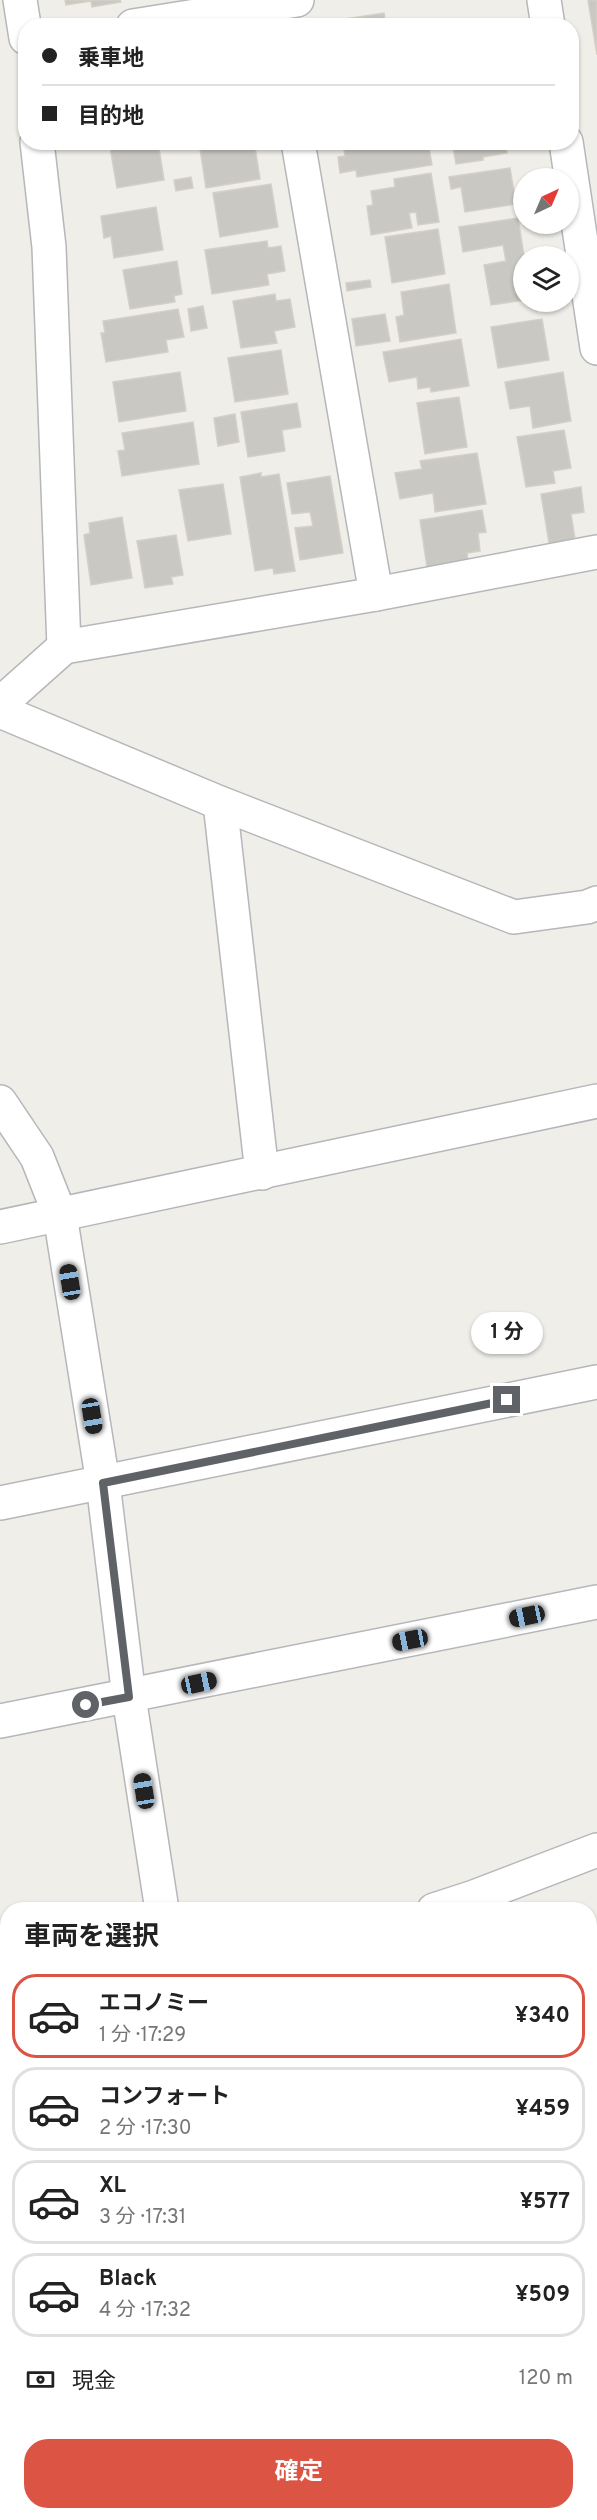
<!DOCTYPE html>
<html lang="ja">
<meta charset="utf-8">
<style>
:root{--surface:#fff;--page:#f2f2f2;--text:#222;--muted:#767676;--line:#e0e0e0;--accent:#db5444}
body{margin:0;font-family:Overpass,"Noto Sans JP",sans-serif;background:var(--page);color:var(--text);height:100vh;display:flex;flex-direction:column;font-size:22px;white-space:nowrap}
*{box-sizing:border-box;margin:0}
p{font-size:20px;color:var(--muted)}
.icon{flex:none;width:33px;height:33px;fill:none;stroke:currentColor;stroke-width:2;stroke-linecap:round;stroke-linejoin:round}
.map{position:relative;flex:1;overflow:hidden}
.side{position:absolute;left:0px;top:1902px;width:597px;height:618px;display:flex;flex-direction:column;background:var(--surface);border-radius:24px 24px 0 0;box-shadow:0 2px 4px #0004}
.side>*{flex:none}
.banner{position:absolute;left:18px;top:18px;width:561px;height:132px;border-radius:24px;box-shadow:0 2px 4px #0004;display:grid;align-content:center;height:132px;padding:0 24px;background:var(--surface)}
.needle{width:39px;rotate:44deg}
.controls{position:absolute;left:513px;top:168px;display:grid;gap:12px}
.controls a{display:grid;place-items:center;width:66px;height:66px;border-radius:50%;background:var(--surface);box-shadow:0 2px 4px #0004;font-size:30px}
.end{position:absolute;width:27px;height:27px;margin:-14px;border:8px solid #5f6267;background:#fff;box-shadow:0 0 0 3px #fff}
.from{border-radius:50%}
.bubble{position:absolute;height:42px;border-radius:21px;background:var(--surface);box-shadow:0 2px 4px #0004;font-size:20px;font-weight:700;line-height:42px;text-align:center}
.car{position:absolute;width:18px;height:36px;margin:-18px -9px;border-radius:8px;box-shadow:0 0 4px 2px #0007;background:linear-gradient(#222 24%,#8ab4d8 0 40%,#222 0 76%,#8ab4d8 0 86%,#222 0)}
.banner b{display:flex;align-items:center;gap:21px;height:57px;font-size:22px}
.banner b+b{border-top:2px solid var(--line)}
.banner i{width:15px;height:15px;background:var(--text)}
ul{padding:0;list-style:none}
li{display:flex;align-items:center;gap:18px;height:84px;margin:0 12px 9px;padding:0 12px;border:3px solid var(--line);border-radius:24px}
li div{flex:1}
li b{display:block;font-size:22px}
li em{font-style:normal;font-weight:700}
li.current{border-color:var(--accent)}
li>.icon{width:54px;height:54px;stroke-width:1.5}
h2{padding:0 24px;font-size:27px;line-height:72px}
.pay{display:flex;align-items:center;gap:15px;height:66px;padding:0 24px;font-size:22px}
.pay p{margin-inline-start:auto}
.primary-button{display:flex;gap:12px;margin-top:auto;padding:12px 24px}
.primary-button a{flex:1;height:69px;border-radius:24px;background:var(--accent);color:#fff;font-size:24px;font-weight:700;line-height:69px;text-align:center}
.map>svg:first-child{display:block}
.building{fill:#c9c8c2;stroke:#d4d0c7;stroke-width:1.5}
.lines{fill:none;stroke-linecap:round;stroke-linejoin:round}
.street-casing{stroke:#b5b7bb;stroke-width:36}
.secondary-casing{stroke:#b4b6bb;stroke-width:36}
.street{stroke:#fff;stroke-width:33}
.secondary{stroke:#fff;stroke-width:33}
.route{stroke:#5f6267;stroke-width:8}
</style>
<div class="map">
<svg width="597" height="2520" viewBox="0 0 597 2520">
<rect width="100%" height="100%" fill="#f0eee8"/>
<g class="building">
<polygon points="65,0 120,0 121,2 92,7 91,1 66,5"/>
<polygon points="588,0 597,0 597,55"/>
<polygon points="384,13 386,26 339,26 339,20"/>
<polygon points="115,142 158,142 164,180 117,188 110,147 116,145"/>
<polygon points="199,142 262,142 262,146 255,147 260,179 206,188"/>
<polygon points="343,142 428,142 432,165 357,177 356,170 340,173 338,157 345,156"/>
<polygon points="452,142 505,142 507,153 483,157 483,160 456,164"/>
<polygon points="510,168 516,204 465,212 461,187 451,189 449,177"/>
<polygon points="431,173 439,222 418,225 416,212 409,213 412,228 371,235 367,206 373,205 371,191 395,187 394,179"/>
<polygon points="191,177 193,188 176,191 174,180"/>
<polygon points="271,184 278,227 220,237 213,193"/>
<polygon points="156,207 163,250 114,258 111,236 104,238 101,216"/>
<polygon points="518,218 524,256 524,300 491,305 484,265 506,261 503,245 463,252 459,227"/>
<polygon points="438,229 445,274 392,283 385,237"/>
<polygon points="267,241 268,248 281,246 285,271 267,274 269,285 212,294 205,250"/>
<polygon points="177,261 182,294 174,296 175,302 130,309 123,270"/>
<polygon points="370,280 371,287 347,291 346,283"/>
<polygon points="449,284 456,333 400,342 396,317 404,315 401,292"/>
<polygon points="275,294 276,301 290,299 295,327 274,331 277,343 241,348 233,301"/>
<polygon points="203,306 207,328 191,331 188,309"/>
<polygon points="178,309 184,337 166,340 168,352 106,362 101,333 105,333 103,321"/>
<polygon points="385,314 390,341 356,346 352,319"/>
<polygon points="542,319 549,360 498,368 491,327"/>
<polygon points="461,339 469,386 431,392 430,387 418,389 417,377 389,382 383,352"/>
<polygon points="281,350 288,394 235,402 228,358"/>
<polygon points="180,372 186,411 119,422 113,382"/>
<polygon points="563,372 571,421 533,428 530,406 510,409 505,382"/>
<polygon points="459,397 467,447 425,454 417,403"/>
<polygon points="297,403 301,427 282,430 285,451 248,457 241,412"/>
<polygon points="235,414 239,442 218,446 214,418"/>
<polygon points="193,422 199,464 122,476 118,451 125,450 122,433"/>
<polygon points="564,430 571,468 553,471 555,483 526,487 517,437"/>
<polygon points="477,453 486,504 435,512 433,493 400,499 395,473 422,469 420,461"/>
<polygon points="261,473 261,477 279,474 295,571 274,574 273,568 255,571 240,477"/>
<polygon points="330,476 343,553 300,560 295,528 313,526 310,512 292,514 287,483"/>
<polygon points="223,484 231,534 188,541 179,490"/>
<polygon points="581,487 584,512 571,514 575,539 549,543 541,494"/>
<polygon points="482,510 486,532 478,533 480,551 467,553 468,561 427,567 420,520"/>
<polygon points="122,517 132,578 91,585 84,535 90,533 89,523"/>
<polygon points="176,535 183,575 171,577 173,584 145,588 137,541"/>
</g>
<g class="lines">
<g class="street-casing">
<g id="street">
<polyline points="20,0 26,38"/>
<polyline points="544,0 548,26"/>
<polyline points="133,26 297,0"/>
<polyline points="37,142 49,247 64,647"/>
<polyline points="298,142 376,594"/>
<polyline points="566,142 597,348"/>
<polyline points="0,704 64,647 376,594 597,552"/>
<polyline points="0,711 220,803 514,917 587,907 597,903"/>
<polyline points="220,803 262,1173"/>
<polyline points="0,1102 37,1157 60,1215 103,1483 129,1697 162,1910"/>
<polyline points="0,1503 597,1382"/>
<polyline points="0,1721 597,1602"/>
<polyline points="434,1910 474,1897 597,1850"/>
<polyline points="590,2081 597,2078"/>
<polyline points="590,2316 597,2312"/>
<polyline points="0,2337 8,2336"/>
</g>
</g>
<g class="secondary-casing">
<polyline id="secondary" points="0,1227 597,1101"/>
</g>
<use href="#street" class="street"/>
<use href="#secondary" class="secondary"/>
</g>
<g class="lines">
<polyline class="route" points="86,1705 129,1697 103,1483 507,1400"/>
</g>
</svg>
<div class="controls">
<a><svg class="needle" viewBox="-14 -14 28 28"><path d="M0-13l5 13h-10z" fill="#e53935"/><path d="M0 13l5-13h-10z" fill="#767676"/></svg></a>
<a><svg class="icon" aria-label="layers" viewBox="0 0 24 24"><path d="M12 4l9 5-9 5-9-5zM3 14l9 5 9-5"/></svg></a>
</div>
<i class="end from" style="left:86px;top:1705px"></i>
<i class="end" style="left:507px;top:1400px"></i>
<div class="bubble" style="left:471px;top:1312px;width:72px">1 分</div>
<i class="car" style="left:70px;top:1282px;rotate:351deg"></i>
<i class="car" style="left:92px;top:1416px;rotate:171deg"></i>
<i class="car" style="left:527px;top:1616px;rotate:258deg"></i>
<i class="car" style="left:410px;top:1640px;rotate:259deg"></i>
<i class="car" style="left:199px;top:1683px;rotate:78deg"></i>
<i class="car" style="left:144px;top:1791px;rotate:351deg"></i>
<div class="banner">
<b><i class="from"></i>乗車地</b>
<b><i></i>目的地</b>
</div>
<section class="side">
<h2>車両を選択</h2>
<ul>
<li class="current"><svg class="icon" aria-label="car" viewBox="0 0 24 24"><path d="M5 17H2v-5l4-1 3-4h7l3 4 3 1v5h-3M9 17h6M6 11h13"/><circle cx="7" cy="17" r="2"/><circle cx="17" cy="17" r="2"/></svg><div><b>エコノミー</b><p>1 分 · 17:29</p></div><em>¥340</em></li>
<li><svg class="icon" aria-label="car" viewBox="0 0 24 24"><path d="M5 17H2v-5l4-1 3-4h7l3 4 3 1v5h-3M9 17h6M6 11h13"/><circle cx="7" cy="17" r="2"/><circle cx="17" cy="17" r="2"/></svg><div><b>コンフォート</b><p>2 分 · 17:30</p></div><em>¥459</em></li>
<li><svg class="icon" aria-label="car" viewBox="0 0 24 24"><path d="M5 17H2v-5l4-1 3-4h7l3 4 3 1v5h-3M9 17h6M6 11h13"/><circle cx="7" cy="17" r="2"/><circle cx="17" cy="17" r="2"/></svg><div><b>XL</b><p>3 分 · 17:31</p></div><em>¥577</em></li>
<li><svg class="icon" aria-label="car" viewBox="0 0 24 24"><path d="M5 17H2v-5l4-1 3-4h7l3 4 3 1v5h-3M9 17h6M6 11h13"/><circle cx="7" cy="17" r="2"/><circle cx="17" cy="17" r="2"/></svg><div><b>Black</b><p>4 分 · 17:32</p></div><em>¥509</em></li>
</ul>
<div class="pay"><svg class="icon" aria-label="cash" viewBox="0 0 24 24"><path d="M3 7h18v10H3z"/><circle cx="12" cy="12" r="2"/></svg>現金<p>120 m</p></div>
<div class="primary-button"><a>確定</a></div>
</section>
</div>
